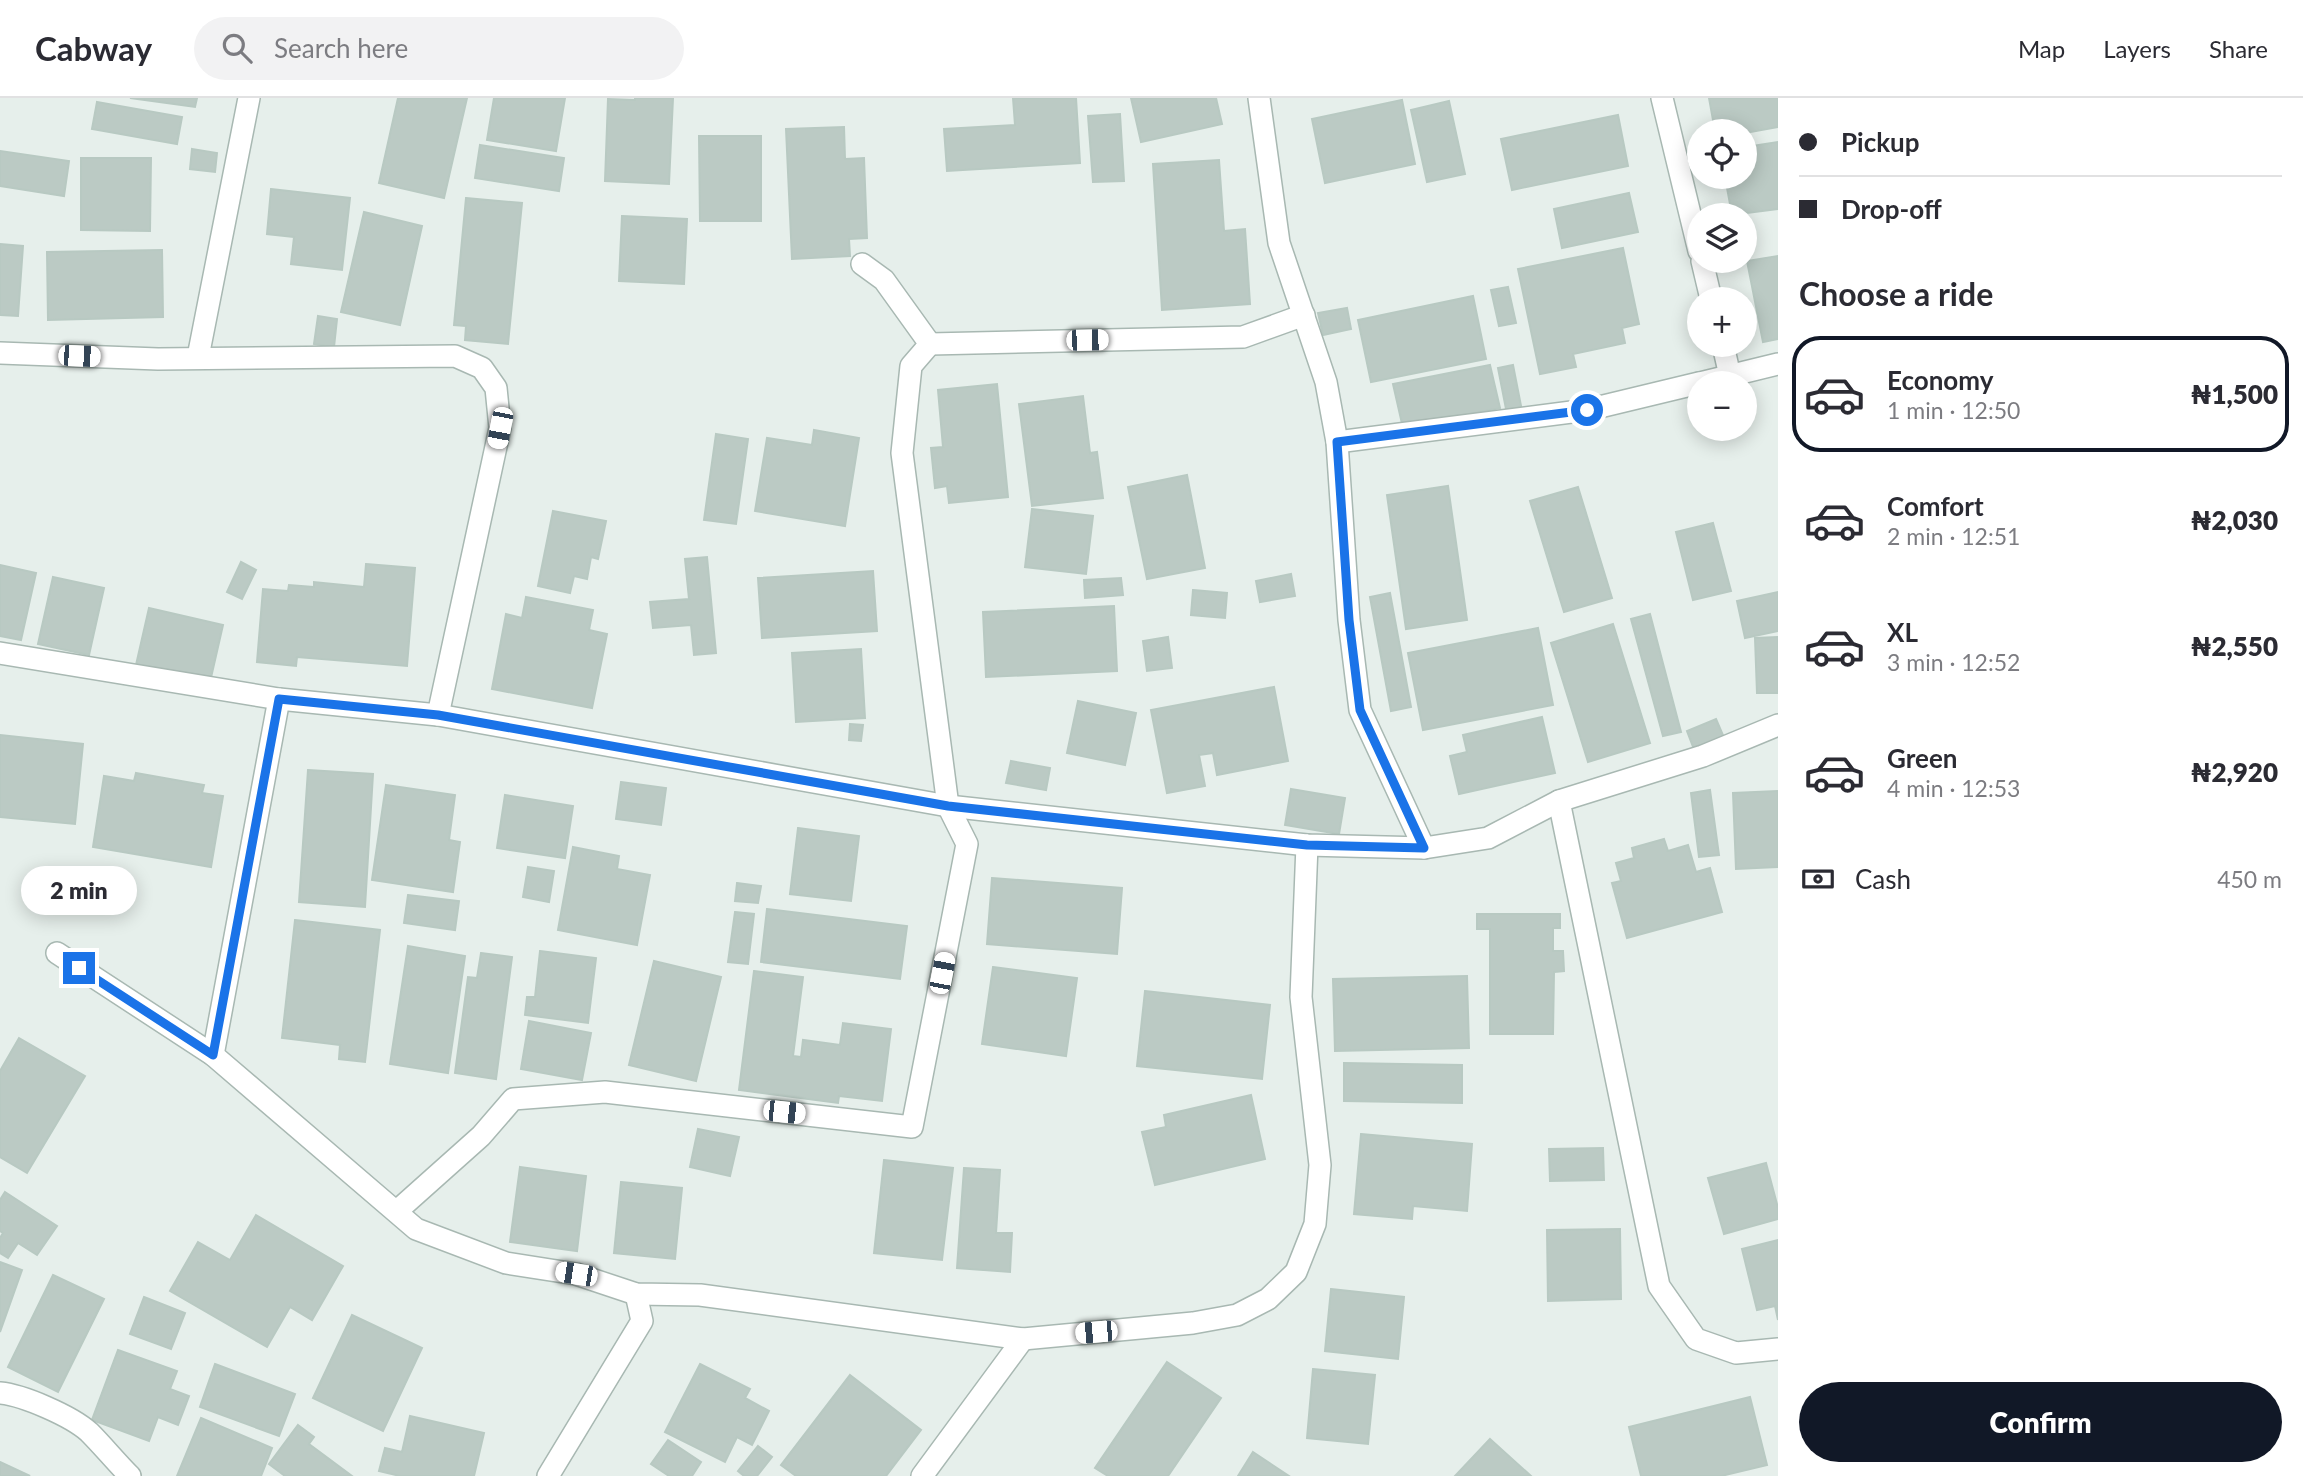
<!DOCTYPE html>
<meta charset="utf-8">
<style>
:root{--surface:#fff;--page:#f2f2f3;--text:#2b2b33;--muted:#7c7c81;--line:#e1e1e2;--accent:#111827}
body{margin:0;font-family:Lato,sans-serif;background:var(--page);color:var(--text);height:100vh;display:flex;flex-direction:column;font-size:26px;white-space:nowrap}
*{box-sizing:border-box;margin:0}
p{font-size:23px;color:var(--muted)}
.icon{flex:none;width:38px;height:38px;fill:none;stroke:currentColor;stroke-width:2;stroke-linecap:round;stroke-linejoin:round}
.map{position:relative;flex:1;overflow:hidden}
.details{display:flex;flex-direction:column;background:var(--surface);width:525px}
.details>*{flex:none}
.top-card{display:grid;align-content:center;height:154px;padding:0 21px;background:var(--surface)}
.controls{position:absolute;left:1687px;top:21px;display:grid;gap:14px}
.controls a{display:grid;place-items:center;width:70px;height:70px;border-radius:50%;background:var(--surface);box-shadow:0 4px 18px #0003;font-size:35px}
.end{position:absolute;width:32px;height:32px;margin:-16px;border:9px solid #1a73e8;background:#fff;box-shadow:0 0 0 4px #fff}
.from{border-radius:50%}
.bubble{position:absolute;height:49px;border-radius:24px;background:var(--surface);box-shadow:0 4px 18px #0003;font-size:23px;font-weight:800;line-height:49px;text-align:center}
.car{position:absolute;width:21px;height:42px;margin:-21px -10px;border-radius:9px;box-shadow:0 0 5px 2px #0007;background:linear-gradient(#fff 24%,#345 0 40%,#fff 0 76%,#345 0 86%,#fff 0)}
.top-card b{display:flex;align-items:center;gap:24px;height:66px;font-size:26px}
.top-card b+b{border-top:2px solid var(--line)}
.top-card i{width:18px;height:18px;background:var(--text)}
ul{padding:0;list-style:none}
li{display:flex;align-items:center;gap:21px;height:116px;margin:0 14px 10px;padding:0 7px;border:4px solid transparent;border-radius:28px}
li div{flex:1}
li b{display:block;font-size:26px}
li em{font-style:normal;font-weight:800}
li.selected{border-color:var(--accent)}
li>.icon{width:63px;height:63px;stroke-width:1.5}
h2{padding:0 21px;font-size:32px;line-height:84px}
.pay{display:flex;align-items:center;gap:18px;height:77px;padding:0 21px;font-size:26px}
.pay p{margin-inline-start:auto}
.cta{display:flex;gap:14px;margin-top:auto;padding:14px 21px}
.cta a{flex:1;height:80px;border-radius:42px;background:var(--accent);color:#fff;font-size:28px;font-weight:800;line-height:80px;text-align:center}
header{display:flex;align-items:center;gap:42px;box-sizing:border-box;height:98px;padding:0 35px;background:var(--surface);border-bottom:2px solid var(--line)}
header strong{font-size:33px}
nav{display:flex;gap:38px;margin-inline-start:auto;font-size:24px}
.search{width:490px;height:63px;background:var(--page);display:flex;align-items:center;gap:18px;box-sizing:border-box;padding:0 24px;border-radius:38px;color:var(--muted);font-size:26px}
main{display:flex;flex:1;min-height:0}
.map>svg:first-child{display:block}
.building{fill:#bbcac4;stroke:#b8c9c2;stroke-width:2}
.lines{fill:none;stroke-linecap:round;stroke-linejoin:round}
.minor-casing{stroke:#a8b8b2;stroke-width:24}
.minor{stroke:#fff;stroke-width:21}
.route{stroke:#1a73e8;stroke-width:9}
</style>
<header>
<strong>Cabway</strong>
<div class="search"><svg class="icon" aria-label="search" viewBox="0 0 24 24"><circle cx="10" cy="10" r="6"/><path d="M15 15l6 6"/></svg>Search here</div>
<nav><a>Map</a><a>Layers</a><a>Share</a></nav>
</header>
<main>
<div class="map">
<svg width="1778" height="1378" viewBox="0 0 1778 1378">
<rect width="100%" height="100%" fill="#e6efeb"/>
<g class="building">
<polygon points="130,0 197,0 195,9"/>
<polygon points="398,0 467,0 444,100 379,85"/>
<polygon points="494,0 565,0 556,53 487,42"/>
<polygon points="635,0 673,0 669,86 605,83 608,1 635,2"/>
<polygon points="1013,0 1076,0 1080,65 947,73 944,31 1015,27"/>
<polygon points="1131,0 1216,0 1222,26 1141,44"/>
<polygon points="1709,0 1778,0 1778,29 1745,35 1715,33"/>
<polygon points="1402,2 1415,66 1325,85 1312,21"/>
<polygon points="1449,3 1465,76 1427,84 1411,12"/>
<polygon points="97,4 182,19 177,46 92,31"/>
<polygon points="1120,16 1124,83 1093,84 1088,18"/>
<polygon points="1618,17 1628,68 1512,92 1501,41"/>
<polygon points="844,29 845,61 864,60 867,140 849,141 850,158 792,161 786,31"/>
<polygon points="699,38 761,38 761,123 700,123"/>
<polygon points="1778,44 1778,111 1732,117 1725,79 1745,79 1745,49"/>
<polygon points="480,47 564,60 559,93 475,80"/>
<polygon points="192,51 217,55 215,74 190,71"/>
<polygon points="0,53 69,63 64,98 0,88"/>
<polygon points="81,60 151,60 150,133 81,132"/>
<polygon points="1219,62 1224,133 1245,131 1250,206 1162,212 1153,66"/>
<polygon points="271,91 350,100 342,172 291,166 294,139 267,136"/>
<polygon points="1629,95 1638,134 1562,150 1554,111"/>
<polygon points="466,100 522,105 508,246 465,242 466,228 454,227"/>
<polygon points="364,114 422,128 400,227 341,214"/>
<polygon points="622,118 687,121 684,186 619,183"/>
<polygon points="0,146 23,148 18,218 0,217"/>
<polygon points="1623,150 1639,226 1622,230 1625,245 1573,256 1576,269 1540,276 1518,171"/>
<polygon points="162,152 163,219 48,222 47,154"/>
<polygon points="1778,158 1778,241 1763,244 1747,163"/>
<polygon points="1508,189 1516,225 1499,228 1491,192"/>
<polygon points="1473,198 1486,261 1371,284 1358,222"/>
<polygon points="1347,210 1351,231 1323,237 1318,215"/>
<polygon points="318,218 337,221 334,249 314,246"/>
<polygon points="1490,267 1500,310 1403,330 1393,286"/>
<polygon points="1513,267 1522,313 1507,316 1498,270"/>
<polygon points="997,286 1008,399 949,405 947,388 935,390 931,350 943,349 938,292"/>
<polygon points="1083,298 1090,355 1097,354 1103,400 1032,408 1019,306"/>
<polygon points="814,332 859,340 845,428 755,413 767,340 812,347"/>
<polygon points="716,336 748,341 736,426 704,422"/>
<polygon points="1187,377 1205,470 1147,481 1128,389"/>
<polygon points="1448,388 1467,522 1406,531 1387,397"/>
<polygon points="1578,389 1612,500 1564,514 1530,403"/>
<polygon points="1032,411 1093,418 1086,476 1025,469"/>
<polygon points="553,413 606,423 598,461 591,459 587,481 574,478 570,495 538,488"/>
<polygon points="1713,425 1731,493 1693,502 1676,434"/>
<polygon points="707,459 716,555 694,557 691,527 653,530 650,504 689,501 685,461"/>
<polygon points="241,464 256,472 242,501 227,494"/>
<polygon points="366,466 415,470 407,568 297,559 296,568 257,564 263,491 288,493 289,487 314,489 314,484 364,489"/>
<polygon points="0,467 36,475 21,542 0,538"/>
<polygon points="873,473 877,533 762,540 758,480"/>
<polygon points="1291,476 1295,498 1260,504 1256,483"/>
<polygon points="53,479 104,490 89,557 38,546"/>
<polygon points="1121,480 1123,497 1085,500 1084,482"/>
<polygon points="1193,492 1227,495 1225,520 1191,517"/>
<polygon points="1778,494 1778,533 1745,540 1737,503"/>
<polygon points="1390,495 1411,609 1391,613 1370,499"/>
<polygon points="526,499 593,512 589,532 607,536 592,610 492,591 506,516 522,520"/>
<polygon points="1114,508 1117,573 986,579 983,514"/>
<polygon points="149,510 223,527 210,584 136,567"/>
<polygon points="1650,516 1681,634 1663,638 1631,521"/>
<polygon points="1613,526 1650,645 1588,664 1551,545"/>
<polygon points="1538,530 1553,607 1423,632 1408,555"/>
<polygon points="1168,539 1172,570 1147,573 1143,543"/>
<polygon points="1778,539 1778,595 1757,595 1755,540"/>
<polygon points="861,551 865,620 796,624 792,555"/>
<polygon points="1274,589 1288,663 1217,677 1213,655 1199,657 1205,688 1167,695 1151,612"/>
<polygon points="1078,603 1136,615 1125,667 1067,655"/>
<polygon points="1542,619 1555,675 1459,696 1450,658 1467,654 1463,637"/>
<polygon points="1716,621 1725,642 1695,654 1687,633"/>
<polygon points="850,626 863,627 861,643 849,642"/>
<polygon points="0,637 83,646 75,726 0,719"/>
<polygon points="1011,663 1050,670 1046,692 1006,685"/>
<polygon points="308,672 373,676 365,809 299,804"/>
<polygon points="136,675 204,687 202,695 223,698 211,769 93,749 104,678 134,683"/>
<polygon points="621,684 666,690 661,727 616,721"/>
<polygon points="386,687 455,697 449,742 460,744 453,794 372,782"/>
<polygon points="1291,691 1345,700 1339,736 1285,727"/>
<polygon points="1710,692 1719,757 1699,759 1691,695"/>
<polygon points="1778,693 1778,769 1736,771 1733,695"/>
<polygon points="505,697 573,708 565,760 497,750"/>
<polygon points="798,730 859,738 851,803 790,796"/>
<polygon points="1664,741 1668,753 1688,747 1696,774 1710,770 1722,814 1627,840 1612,785 1621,783 1616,765 1634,760 1632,750"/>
<polygon points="573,749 619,758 617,771 650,777 637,847 558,832"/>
<polygon points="528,769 554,773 549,804 523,799"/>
<polygon points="992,780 1122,790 1117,856 987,846"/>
<polygon points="737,785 761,788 758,805 735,803"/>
<polygon points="408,797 459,803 455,832 404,825"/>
<polygon points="767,811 907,828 900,881 761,864"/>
<polygon points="735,814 754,816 748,866 728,864"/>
<polygon points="1477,816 1560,816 1560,830 1553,830 1553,853 1563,853 1564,873 1554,874 1553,936 1490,936 1490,831 1477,831"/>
<polygon points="295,822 380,832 365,964 339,961 340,947 282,940"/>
<polygon points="408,848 465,858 448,975 390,966"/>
<polygon points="540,853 596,860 588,925 525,917 527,899 535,899"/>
<polygon points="481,855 512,859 496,981 455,975 468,879 477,880"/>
<polygon points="654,863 721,879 696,983 629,967"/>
<polygon points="993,869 1077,880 1066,958 982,946"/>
<polygon points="754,873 803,879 793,958 801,959 803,942 840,947 843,925 891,931 882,1003 839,998 838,1005 739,992"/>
<polygon points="1467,878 1469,950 1335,953 1333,881"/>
<polygon points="1145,893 1270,907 1262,981 1137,968"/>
<polygon points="529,923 591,935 582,982 521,971"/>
<polygon points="19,940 85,978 27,1075 0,1059 0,973"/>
<polygon points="1344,965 1462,967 1462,1005 1344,1003"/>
<polygon points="1251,997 1265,1061 1155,1087 1142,1034 1166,1029 1164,1017"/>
<polygon points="698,1031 739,1039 730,1078 690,1069"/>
<polygon points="1361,1036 1472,1046 1467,1113 1413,1108 1412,1121 1354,1116"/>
<polygon points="1603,1050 1604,1082 1550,1083 1549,1051"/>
<polygon points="884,1062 953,1070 942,1162 874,1155"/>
<polygon points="1766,1065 1778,1110 1778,1121 1724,1136 1708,1080"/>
<polygon points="520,1069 586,1078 577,1153 510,1144"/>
<polygon points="964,1070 1000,1072 996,1135 1012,1135 1010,1174 957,1170"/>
<polygon points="621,1084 682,1090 675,1161 614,1155"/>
<polygon points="5,1094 57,1128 37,1157 18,1145 8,1160 0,1155 0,1140 3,1135 0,1133 0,1102"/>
<polygon points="256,1117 343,1168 312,1222 290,1209 267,1249 170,1193 198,1144 230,1162"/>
<polygon points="1620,1131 1621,1201 1548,1203 1547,1132"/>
<polygon points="1778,1142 1778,1222 1775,1208 1757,1212 1742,1151"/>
<polygon points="0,1164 22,1172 0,1234"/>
<polygon points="53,1177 104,1201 58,1294 8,1269"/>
<polygon points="1331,1191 1404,1199 1398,1261 1325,1253"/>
<polygon points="144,1199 185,1215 171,1251 130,1236"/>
<polygon points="352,1217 422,1250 383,1333 313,1300"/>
<polygon points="118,1252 177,1273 170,1291 189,1298 178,1327 158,1319 149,1343 92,1322"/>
<polygon points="1167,1264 1221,1300 1168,1378 1108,1378 1095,1370"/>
<polygon points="215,1266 295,1296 279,1338 200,1309"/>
<polygon points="700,1266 750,1291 745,1300 769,1313 752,1347 737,1339 725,1364 665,1334"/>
<polygon points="1313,1271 1375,1277 1368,1346 1307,1340"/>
<polygon points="850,1277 921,1332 886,1378 796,1378 781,1367"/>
<polygon points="1750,1299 1767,1367 1721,1378 1641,1378 1629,1329"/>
<polygon points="410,1318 484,1335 474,1378 400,1378 379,1373 385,1350 402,1354"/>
<polygon points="201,1320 272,1350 261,1378 177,1378"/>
<polygon points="298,1327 314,1339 309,1346 352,1378 285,1378 269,1366"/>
<polygon points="1490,1341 1531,1378 1455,1378"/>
<polygon points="668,1342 701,1364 692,1378 669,1378 651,1366"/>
<polygon points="758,1348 772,1359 757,1378 744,1378 738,1373"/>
<polygon points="1253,1354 1289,1378 1238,1378"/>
<polygon points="0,1364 30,1378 0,1378"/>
</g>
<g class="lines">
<g class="minor-casing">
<g id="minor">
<polyline points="1259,0 1279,145 1326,284 1337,344 1349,522 1360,612 1424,750"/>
<polyline points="1662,0 1699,153"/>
<polyline points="1702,163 1711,201"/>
<polyline points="930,246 1243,239 1304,217"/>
<polyline points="1723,247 1730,278"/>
<polyline points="0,255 158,261 455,258 482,270 496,290 500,330 438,617"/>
<polyline points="198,259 249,0"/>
<polyline points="1700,285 1778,266"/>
<polyline points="1337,344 1587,312 1699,285"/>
<polyline points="0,555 279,601 438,617 948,708 1307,747 1424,750 1488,740 1559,703 1703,658 1778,627"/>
<polyline points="1559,703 1659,1188 1696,1241 1736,1255 1778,1251"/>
<polyline points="57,855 213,957 416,1131 506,1165 576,1176 636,1196 700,1197 1023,1241 1193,1225 1237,1217 1268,1201 1296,1174 1315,1126 1320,1067 1301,899 1307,747"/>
<polyline points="213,957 279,601"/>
<polyline points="397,1113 481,1038 513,1001 605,994 912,1029 967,746 948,708 902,355 911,268 930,246 884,182 862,166"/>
<path d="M0 1295C23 1297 71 1318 89 1334 103 1348 116 1364 130 1378"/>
<polyline points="548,1378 642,1223 636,1196"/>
<polyline points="922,1378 1023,1241"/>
</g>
</g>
<use href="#minor" class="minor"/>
</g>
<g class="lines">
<polyline class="route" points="79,870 213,957 279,601 438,617 948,708 1307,747 1424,750 1360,612 1349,522 1337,344 1587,312"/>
</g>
</svg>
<div class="controls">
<a><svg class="icon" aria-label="locate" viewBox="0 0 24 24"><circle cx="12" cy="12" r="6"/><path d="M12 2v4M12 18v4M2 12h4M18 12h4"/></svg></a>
<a><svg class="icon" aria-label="layers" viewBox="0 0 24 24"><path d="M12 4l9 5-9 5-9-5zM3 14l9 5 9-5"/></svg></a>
<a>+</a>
<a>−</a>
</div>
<i class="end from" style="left:1587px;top:312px"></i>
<i class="end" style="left:79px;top:870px"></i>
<div class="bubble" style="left:21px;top:768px;width:116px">2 min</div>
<i class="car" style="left:1087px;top:242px;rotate:89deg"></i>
<i class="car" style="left:79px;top:258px;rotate:92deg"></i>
<i class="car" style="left:500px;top:330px;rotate:191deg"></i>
<i class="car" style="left:942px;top:875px;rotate:11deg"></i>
<i class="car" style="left:784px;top:1014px;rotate:96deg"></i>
<i class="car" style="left:576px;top:1176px;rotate:279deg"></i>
<i class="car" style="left:1096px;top:1234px;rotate:265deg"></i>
</div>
<section class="details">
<div class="top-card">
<b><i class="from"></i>Pickup</b>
<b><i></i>Drop-off</b>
</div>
<h2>Choose a ride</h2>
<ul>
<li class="selected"><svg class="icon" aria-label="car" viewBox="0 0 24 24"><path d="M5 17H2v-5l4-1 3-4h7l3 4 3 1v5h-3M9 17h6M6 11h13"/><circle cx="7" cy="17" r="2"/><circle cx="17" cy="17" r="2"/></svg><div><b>Economy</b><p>1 min · 12:50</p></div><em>₦1,500</em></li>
<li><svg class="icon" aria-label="car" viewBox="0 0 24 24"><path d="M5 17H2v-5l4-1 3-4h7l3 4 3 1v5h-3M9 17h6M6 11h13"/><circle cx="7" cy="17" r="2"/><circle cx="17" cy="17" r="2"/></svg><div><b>Comfort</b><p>2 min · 12:51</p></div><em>₦2,030</em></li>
<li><svg class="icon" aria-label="car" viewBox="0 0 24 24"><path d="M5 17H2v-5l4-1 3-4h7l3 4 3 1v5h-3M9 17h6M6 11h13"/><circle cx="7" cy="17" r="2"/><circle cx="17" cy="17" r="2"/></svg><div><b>XL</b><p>3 min · 12:52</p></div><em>₦2,550</em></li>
<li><svg class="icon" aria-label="car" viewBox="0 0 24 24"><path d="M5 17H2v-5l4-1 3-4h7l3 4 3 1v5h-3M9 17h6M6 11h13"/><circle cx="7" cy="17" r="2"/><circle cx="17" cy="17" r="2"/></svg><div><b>Green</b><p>4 min · 12:53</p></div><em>₦2,920</em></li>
</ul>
<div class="pay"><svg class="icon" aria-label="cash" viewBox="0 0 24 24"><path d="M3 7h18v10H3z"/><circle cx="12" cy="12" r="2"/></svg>Cash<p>450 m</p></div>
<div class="cta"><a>Confirm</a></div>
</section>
</main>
